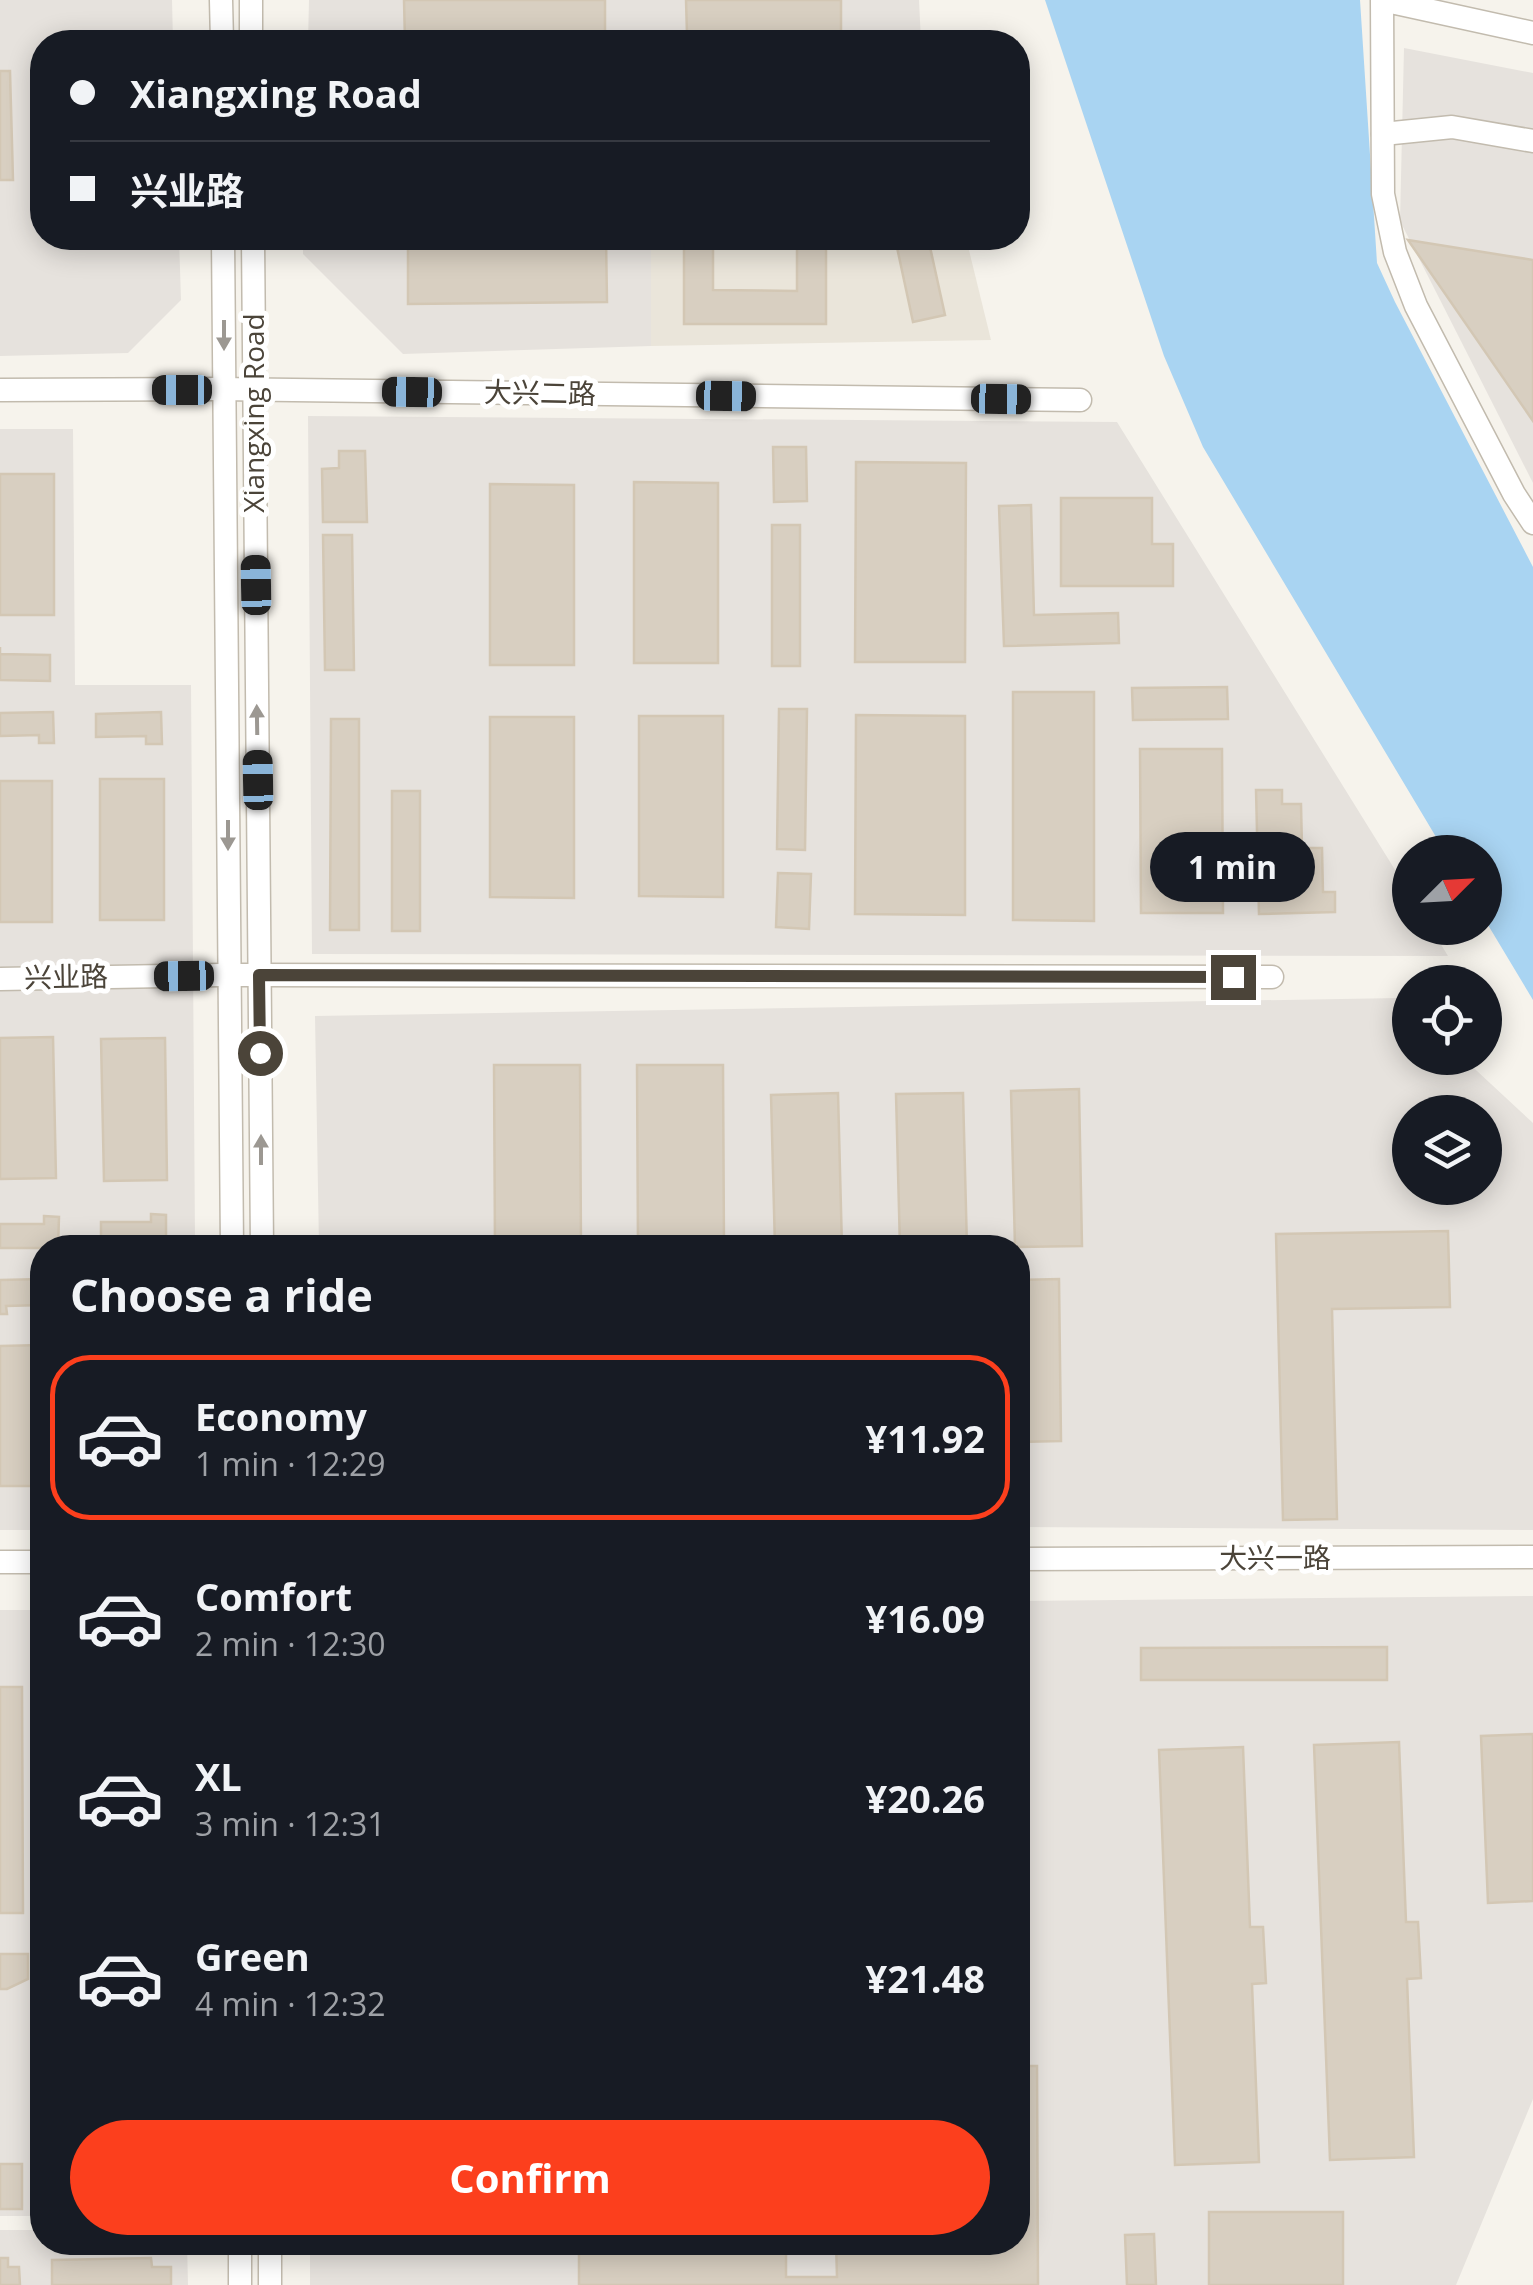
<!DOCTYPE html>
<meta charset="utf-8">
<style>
:root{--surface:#171b24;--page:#242831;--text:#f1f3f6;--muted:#9ea1a6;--line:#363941;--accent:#fc3f1d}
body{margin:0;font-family:"Open Sans","Noto Sans SC",sans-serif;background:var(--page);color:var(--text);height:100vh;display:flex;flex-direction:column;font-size:38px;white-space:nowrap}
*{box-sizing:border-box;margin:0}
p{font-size:32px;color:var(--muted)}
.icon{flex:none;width:55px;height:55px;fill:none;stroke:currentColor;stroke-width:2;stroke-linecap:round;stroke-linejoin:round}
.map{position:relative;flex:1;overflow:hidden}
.panel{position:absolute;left:30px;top:1235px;width:1000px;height:1020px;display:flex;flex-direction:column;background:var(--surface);border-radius:40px;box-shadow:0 5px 25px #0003}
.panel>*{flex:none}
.banner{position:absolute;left:30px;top:30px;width:1000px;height:220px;border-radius:40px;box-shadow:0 5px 25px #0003;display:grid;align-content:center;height:220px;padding:0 40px;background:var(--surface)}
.needle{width:65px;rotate:66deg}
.controls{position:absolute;left:1392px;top:835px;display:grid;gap:20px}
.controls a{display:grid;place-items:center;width:110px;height:110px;border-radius:50%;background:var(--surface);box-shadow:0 5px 25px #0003;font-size:50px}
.end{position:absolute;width:45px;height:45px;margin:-22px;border:12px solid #4b4439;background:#fff;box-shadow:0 0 0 5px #fff}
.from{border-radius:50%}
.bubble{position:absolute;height:70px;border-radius:35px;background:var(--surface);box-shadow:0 5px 25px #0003;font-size:32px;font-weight:700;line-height:70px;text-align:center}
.car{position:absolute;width:30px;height:60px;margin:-30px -15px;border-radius:12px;box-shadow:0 0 8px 2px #0007;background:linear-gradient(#222 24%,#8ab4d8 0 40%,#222 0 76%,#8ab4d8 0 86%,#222 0)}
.banner b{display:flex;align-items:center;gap:35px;height:95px;font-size:38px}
.banner b+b{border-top:2px solid var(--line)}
.banner i{width:25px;height:25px;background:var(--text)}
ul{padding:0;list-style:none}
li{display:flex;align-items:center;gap:30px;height:165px;margin:0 20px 15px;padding:0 20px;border:5px solid transparent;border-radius:40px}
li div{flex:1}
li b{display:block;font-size:38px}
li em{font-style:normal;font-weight:700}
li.on{border-color:var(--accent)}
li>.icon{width:90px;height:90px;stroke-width:1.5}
h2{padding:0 40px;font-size:45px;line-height:120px}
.primary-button{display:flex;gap:20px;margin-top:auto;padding:20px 40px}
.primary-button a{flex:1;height:115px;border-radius:60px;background:var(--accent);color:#fff;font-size:40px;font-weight:700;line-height:115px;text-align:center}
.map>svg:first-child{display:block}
.residential{fill:#eae5da}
.industrial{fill:#e6e2dd;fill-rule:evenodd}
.water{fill:#a9d4f2}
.building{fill:#d8cfc1;stroke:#d3c7b4;stroke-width:2.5}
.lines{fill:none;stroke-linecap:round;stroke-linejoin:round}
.minor-casing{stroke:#c2bbae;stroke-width:25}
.minor{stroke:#fff;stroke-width:22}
.oneway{fill:#9c9892}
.route{stroke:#4b4439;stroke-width:12}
.labels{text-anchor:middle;stroke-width:10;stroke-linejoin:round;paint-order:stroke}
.street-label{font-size:28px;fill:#4b4439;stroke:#fff}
</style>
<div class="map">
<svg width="1533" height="2285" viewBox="0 0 1533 2285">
<rect width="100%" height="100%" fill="#f6f3ec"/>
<polygon class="residential" points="651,238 966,238 991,340 651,346"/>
<g class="industrial">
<polygon points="0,0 172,0 173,42 42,42 42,238 179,238 181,300 128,353 0,356"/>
<polygon points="309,0 919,0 921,42 308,42"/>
<polygon points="1404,48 1533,73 1533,483 1400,221"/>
<polygon points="303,238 651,238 651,346 403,354 303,254"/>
<polygon points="308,416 1117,422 1410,894 1410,928 1431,928 1448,956 312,954"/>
<polygon points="0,429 73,429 75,685 191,685 195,1240 73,1241 73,1247 42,1248 42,1530 0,1530"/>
<path d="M1398 998 1410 1009V1058H1463L1533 1123V1530L1018 1527V1248L319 1247 315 1016ZM1410 1112H1485V1188H1410Z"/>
<polygon points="1533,1596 1533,2099 1456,2285 310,2285 310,2243 1018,2242 1018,1601"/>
<rect x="0" y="1610" width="42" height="606"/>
<polygon points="0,2230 42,2230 42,2242 187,2243 188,2285 0,2285"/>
</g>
<polygon class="water" points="1045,0 1360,0 1377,263 1395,302 1533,567 1533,1000 1485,920 1485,852 1445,852 1203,447 1164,356"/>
<g class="building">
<polygon points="404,0 605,0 605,42 405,42"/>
<polygon points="686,0 841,0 841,33 687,34"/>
<polygon points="0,71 10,71 13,180 0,180"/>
<polygon points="408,238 606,238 607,302 408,304"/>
<polygon points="684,238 713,238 713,290 797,291 797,238 826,238 826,324 684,324"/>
<polygon points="895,238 928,238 945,315 913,322"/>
<polygon points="1408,240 1533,260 1533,421"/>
<polygon points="773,447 806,447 807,501 774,502"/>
<polygon points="339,451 365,451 367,522 323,522 322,469 339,468"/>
<polygon points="856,462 966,463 965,662 855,662"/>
<rect x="0" y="474" width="54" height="141"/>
<polygon points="634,482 718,483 718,663 634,663"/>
<polygon points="490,484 574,485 574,665 490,665"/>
<polygon points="1061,498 1152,498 1152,544 1173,544 1173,586 1061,586"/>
<polygon points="1031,505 1034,615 1118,613 1119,643 1004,646 999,506"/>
<rect x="772" y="525" width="28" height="141"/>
<polygon points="323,535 352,535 354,670 325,670"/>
<polygon points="0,647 0,654 50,655 50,681 0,680"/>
<polygon points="1227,687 1228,719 1133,720 1132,688"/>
<polygon points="1013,692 1094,692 1094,921 1013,920"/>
<polygon points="779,709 807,709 805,850 777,849"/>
<polygon points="53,712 54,743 39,743 39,735 0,736 0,713"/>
<polygon points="161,712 162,744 146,744 146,736 96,737 96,714"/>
<polygon points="856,715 965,716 965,915 855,914"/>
<polygon points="639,716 723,716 723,897 639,896"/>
<polygon points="490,717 574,717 574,898 490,897"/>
<polygon points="331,719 359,719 359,930 330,930"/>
<polygon points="1140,749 1222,749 1223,913 1141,913"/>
<rect x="100" y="779" width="64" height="141"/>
<rect x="0" y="781" width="52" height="141"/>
<polygon points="1256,790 1282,790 1282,804 1301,804 1302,848 1322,848 1323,892 1335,892 1335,912 1259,914"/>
<rect x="392" y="791" width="28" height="140"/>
<polygon points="778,873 811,874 809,929 776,927"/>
<polygon points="53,1037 56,1178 0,1179 0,1038"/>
<polygon points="165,1038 167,1180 104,1181 101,1039"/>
<polygon points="494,1065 580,1065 581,1248 495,1248"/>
<polygon points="637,1065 723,1065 724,1248 638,1248"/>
<polygon points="1079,1089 1082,1246 1015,1247 1011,1091"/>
<polygon points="838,1093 842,1248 775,1248 771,1095"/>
<polygon points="963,1093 967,1248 900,1248 896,1094"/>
<polygon points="151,1214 166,1215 166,1246 101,1245 101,1222 151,1222"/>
<polygon points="44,1216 59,1217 58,1248 0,1248 0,1224 44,1224"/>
<polygon points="1448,1231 1450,1307 1332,1309 1337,1519 1283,1520 1276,1234"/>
<polygon points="42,1279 42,1305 6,1306 7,1314 0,1314 0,1280"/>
<polygon points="1059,1279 1061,1441 1018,1442 1018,1280"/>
<polygon points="42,1345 42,1486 0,1486 0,1346"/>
<polygon points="1387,1647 1387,1680 1141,1680 1141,1648"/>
<polygon points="0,1687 22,1687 23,1913 0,1913"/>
<polygon points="1533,1734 1533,1901 1488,1903 1481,1736"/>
<polygon points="1399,1742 1406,1922 1418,1922 1421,1978 1407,1979 1414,2157 1330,2160 1314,1745"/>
<polygon points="1243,1747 1250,1927 1263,1927 1266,1983 1252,1984 1259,2162 1175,2165 1159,1750"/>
<polygon points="0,1954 28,1954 28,1979 7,1989 0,1989"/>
<polygon points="1018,2066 1037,2066 1038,2285 579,2285 579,2242 786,2242 786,2277 837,2277 836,2242 1018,2242"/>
<rect x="0" y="2164" width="22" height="45"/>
<rect x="1209" y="2212" width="134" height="73"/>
<polygon points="1154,2234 1156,2285 1127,2285 1125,2235"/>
<polygon points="0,2258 8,2258 8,2267 19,2267 20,2285 0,2285"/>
<polygon points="151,2258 152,2267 171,2267 171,2285 52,2285 52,2260"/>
</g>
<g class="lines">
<g class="minor-casing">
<g id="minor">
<polyline points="221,0 222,42"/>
<polyline points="251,0 251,42"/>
<polyline points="1533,33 1382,0 1383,194 1395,252 1416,306 1514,494 1533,523"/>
<polyline points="1383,134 1452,127 1533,141"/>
<polyline points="223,238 232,1248"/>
<polyline points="253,238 262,1248"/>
<polyline points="0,390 218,389 1080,400"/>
<polyline points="0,979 221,975 1272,977"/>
<polyline points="1018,1559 1533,1557"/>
<polyline points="0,1562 42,1562"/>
<polyline points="240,2242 240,2285"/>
<polyline points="270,2242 270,2285"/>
</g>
</g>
<use href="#minor" class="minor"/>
</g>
<defs><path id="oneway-solid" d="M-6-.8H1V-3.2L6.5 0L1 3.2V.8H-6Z" transform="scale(2.5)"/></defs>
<g class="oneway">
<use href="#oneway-solid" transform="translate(224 335) rotate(90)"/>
<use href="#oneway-solid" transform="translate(257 720) rotate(-91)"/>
<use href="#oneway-solid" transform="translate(228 835) rotate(90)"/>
<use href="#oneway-solid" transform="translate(261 1150) rotate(-90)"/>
</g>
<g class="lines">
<polyline class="route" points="260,1053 259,975 1233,977"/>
</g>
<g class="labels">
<g class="street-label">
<text transform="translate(540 393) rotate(1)" y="10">大兴二路</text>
<text transform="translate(254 413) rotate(-90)" y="10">Xiangxing Road</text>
<text transform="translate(66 977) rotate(-1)" y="10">兴业路</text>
<text x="1275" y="1568">大兴一路</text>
</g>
</g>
</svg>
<div class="controls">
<a><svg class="needle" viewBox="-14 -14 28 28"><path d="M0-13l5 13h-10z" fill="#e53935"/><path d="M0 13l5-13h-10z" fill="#9ea1a6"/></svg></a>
<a><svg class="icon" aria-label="locate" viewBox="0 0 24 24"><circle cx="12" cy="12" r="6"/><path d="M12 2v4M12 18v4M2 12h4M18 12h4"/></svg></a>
<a><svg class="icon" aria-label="layers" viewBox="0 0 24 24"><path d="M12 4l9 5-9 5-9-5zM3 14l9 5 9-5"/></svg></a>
</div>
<i class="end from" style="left:260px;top:1053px"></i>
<i class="end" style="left:1233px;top:977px"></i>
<div class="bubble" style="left:1150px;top:832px;width:165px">1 min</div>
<i class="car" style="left:182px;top:390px;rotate:270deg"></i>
<i class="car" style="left:412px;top:392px;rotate:271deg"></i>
<i class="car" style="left:726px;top:396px;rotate:91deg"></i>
<i class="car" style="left:1001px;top:399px;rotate:91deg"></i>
<i class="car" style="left:256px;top:585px;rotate:359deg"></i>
<i class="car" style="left:258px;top:780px;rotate:359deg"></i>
<i class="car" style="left:184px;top:976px;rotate:269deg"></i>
<div class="banner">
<b><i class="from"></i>Xiangxing Road</b>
<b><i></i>兴业路</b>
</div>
<section class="panel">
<h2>Choose a ride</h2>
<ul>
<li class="on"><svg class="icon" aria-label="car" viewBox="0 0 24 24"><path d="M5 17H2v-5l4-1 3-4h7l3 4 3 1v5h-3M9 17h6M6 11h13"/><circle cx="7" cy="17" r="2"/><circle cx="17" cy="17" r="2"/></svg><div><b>Economy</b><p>1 min · 12:29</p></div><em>¥11.92</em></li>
<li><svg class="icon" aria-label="car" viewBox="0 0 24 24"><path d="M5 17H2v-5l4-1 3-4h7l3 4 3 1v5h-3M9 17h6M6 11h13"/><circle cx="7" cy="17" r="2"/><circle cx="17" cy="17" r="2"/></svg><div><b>Comfort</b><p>2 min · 12:30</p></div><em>¥16.09</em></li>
<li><svg class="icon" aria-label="car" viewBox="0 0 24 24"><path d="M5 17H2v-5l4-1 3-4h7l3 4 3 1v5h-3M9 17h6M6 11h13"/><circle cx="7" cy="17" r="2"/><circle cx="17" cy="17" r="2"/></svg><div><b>XL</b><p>3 min · 12:31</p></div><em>¥20.26</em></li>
<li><svg class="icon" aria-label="car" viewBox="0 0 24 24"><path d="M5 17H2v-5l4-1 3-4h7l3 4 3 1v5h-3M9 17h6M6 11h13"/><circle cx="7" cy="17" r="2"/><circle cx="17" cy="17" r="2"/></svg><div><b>Green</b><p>4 min · 12:32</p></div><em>¥21.48</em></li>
</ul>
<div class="primary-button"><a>Confirm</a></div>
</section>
</div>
